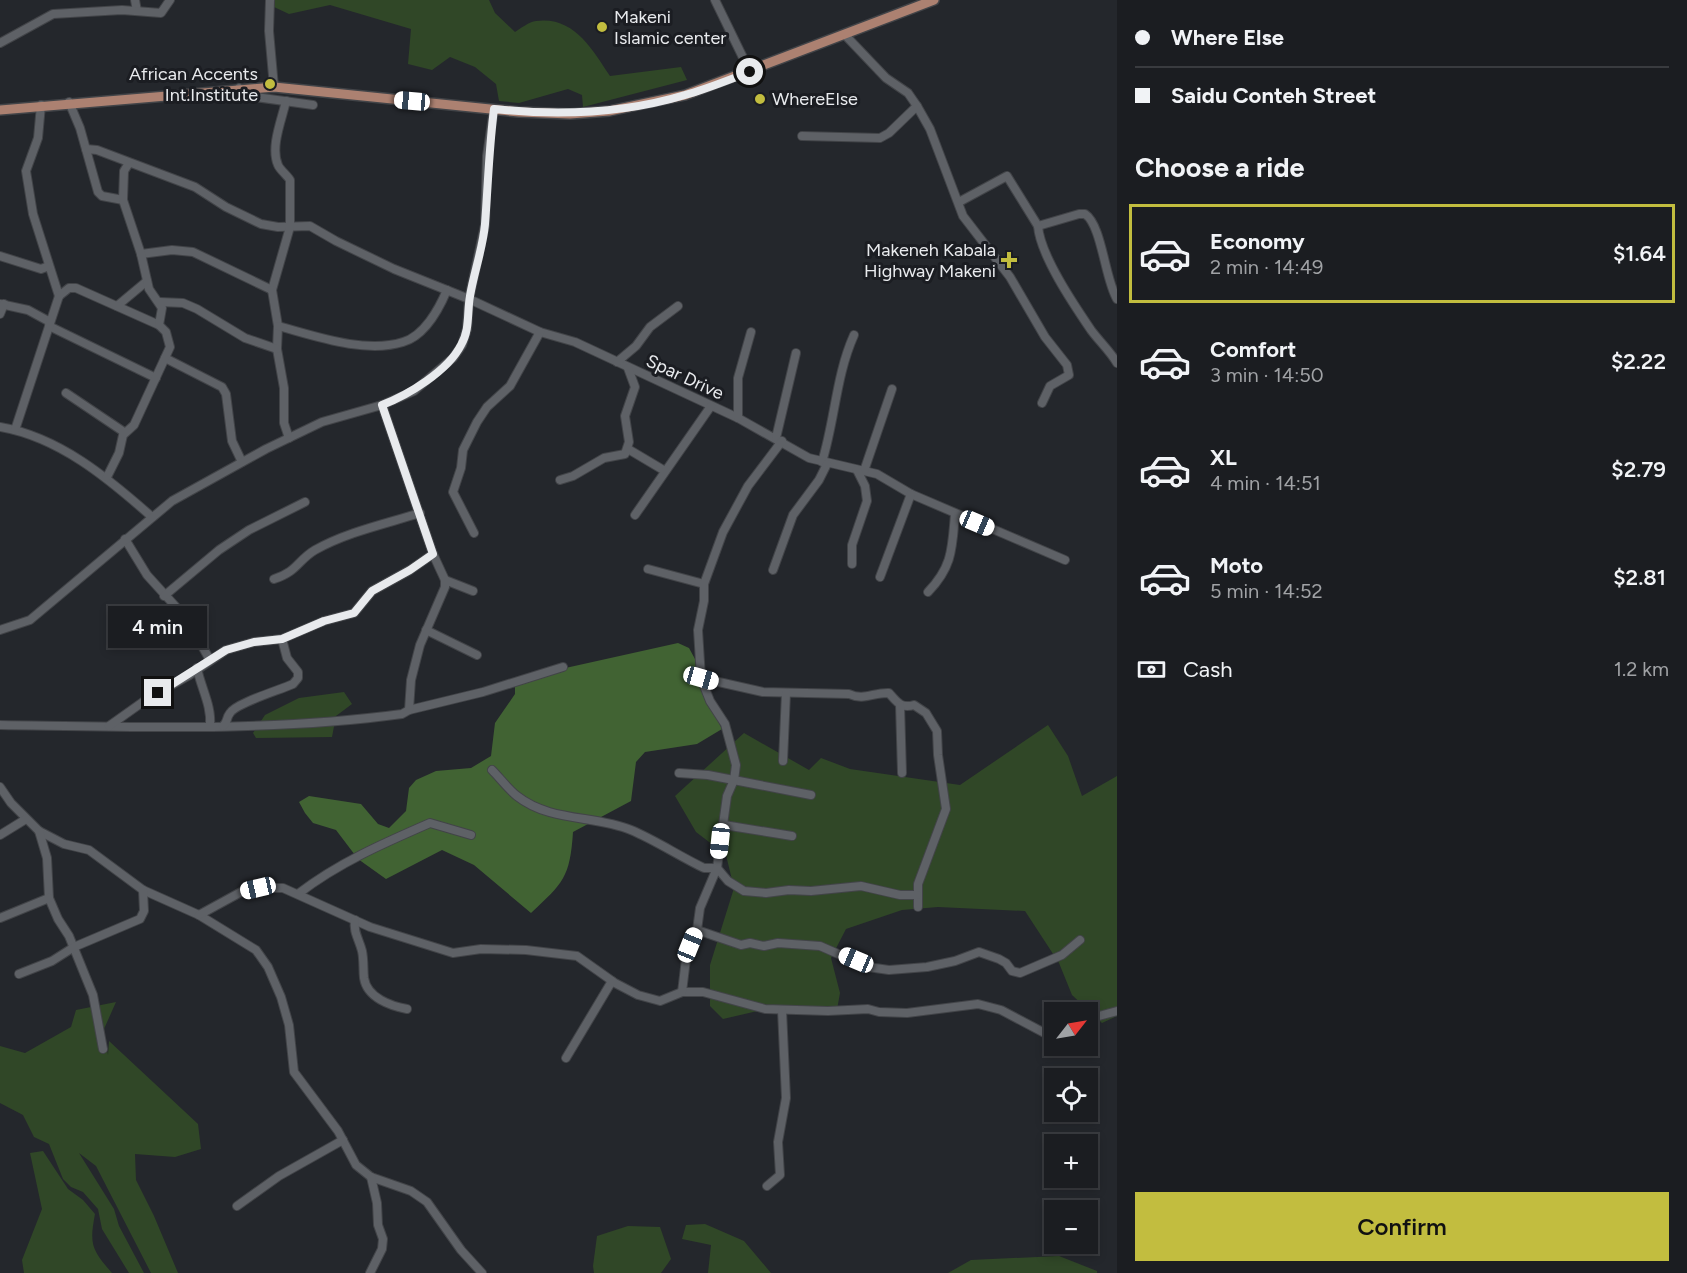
<!DOCTYPE html>
<meta charset="utf-8">
<style>
:root{--surface:#1b1d21;--page:#282a2e;--text:#f1f3f6;--muted:#a0a2a5;--line:#393b3f;--accent:#c2bd3f}
body{margin:0;font-family:Figtree,sans-serif;background:var(--page);color:var(--text);height:100vh;display:flex;flex-direction:column;font-size:22px;white-space:nowrap}
*{box-sizing:border-box;margin:0}
p{font-size:20px;color:var(--muted)}
.icon{flex:none;width:33px;height:33px;fill:none;stroke:currentColor;stroke-width:2;stroke-linecap:round;stroke-linejoin:round}
.map{position:relative;flex:1;overflow:hidden}
.drawer{display:flex;flex-direction:column;background:var(--surface);width:570px}
.drawer>*{flex:none}
.top-card{display:grid;align-content:center;height:132px;padding:0 18px;background:var(--surface)}
.needle{width:39px;rotate:59deg}
.controls{position:absolute;left:1044px;top:1002px;display:grid;gap:12px}
.controls a{display:grid;place-items:center;width:54px;height:54px;border-radius:0px;background:var(--surface);box-shadow:0 3px 9px #0003,0 0 0 2px var(--line);font-size:30px}
.end{position:absolute;width:27px;height:27px;margin:-14px;border:8px solid #e8eaed;background:#111;box-shadow:0 0 0 3px #111}
.from{border-radius:50%}
.bubble{position:absolute;height:42px;border-radius:0px;background:var(--surface);box-shadow:0 3px 9px #0003,0 0 0 2px var(--line);font-size:20px;font-weight:600;line-height:42px;text-align:center}
.car{position:absolute;width:18px;height:36px;margin:-18px -9px;border-radius:8px;box-shadow:0 0 4px 2px #0007;background:linear-gradient(#fff 24%,#345 0 40%,#fff 0 76%,#345 0 86%,#fff 0)}
.top-card b{display:flex;align-items:center;gap:21px;height:57px;font-size:22px}
.top-card b+b{border-top:2px solid var(--line)}
.top-card i{width:15px;height:15px;background:var(--text)}
ul{padding:0;list-style:none}
li{display:flex;align-items:center;gap:18px;height:99px;margin:0 12px 9px;padding:0 6px;border:3px solid transparent;border-radius:0px}
li div{flex:1}
li b{display:block;font-size:22px}
li em{font-style:normal;font-weight:600}
li.active{border-color:var(--accent)}
li>.icon{width:54px;height:54px;stroke-width:1.5}
h2{padding:0 18px;font-size:27px;line-height:72px}
.pay{display:flex;align-items:center;gap:15px;height:66px;padding:0 18px;font-size:22px}
.pay p{margin-inline-start:auto}
.button{display:flex;gap:12px;margin-top:auto;padding:12px 18px}
.button a{flex:1;height:69px;border-radius:0px;background:var(--accent);color:#111;font-size:24px;font-weight:600;line-height:69px;text-align:center}
main{display:flex;flex:1;min-height:0}
.map>svg:first-child{display:block}
.green{fill:#304727}
.forest{fill:#416333}
.lines{fill:none;stroke-linecap:round;stroke-linejoin:round}
.minor-casing{stroke:#424448;stroke-width:10}
.major-casing{stroke:#424448;stroke-width:12}
.minor{stroke:#5e6166;stroke-width:8}
.major{stroke:#ac8171;stroke-width:9}
.route{stroke:#e8eaed;stroke-width:8}
.poi-dot{fill:#c2bd3f;stroke:#1b1d22;stroke-width:2}
.labels{text-anchor:middle;stroke-width:6;stroke-linejoin:round;paint-order:stroke}
.poi-label{font-size:18px;fill:#e8eaed;stroke:#1b1d22;text-anchor:start}
.street-label{font-size:18px;fill:#e8eaed;stroke:#1b1d22}
</style>
<main>
<div class="map">
<svg width="1117" height="1273" viewBox="0 0 1117 1273">
<rect width="100%" height="100%" fill="#24272c"/>
<g class="green">
<path d="M275 0H489L495 13 515 32C521 28 529 22 536 21 574 16 592 49 610 76L681 67 687 80 583 107 582 95 568 89 519 103 499 101 496 84 475 67 450 57 432 70 408 64 411 29 330 5 289 14 274 7Z"/>
<polygon points="344,692 352,704 336,716 332,737 256,738 253,733 265,715 299,698"/>
<polygon points="1048,725 1068,756 1082,796 1117,776 1117,1016 1102,1023 1072,995 1059,963 1025,911 938,907 902,910 846,929 831,958 840,993 836,1015 766,1009 723,1019 710,1006 710,965 734,888 726,855 696,832 675,796 744,733 809,770 821,758 850,769 960,785"/>
<polygon points="116,1002 104,1029 108,1055 109,1041 198,1124 201,1149 175,1157 135,1154 136,1180 154,1216 178,1273 151,1273 96,1166 79,1153 114,1209 119,1226 144,1273 129,1273 102,1229 98,1209 83,1192 71,1187 63,1179 49,1144 34,1137 23,1115 0,1103 0,1046 25,1053 71,1027 76,1010"/>
<path d="M43 1151 68 1189 83 1200 95 1214C89 1245 92 1250 112 1273H24L22 1260 42 1209 30 1153Z"/>
<polygon points="705,1224 744,1241 771,1273 708,1273 711,1245 682,1239 686,1225"/>
<polygon points="628,1226 660,1227 671,1259 661,1273 594,1273 593,1266 597,1236"/>
<polygon points="1059,1256 1097,1271 1097,1273 948,1273 971,1260"/>
</g>
<path class="forest" d="M678 643 689 648 695 659 705 695 722 729 697 744 645 752 636 762 631 801 573 832C570 878 563 883 531 913L474 865 442 850 386 879 358 859 336 830 313 823 305 813 299 802 309 796 361 804 378 824 389 828 406 811 409 788 416 780 436 771 471 768 491 756 495 723 515 694V683L525 677Z"/>
<g class="lines">
<g class="minor-casing">
<g id="minor">
<polyline points="135,0 137,11"/>
<polyline points="270,0 269,31 274,87"/>
<polyline points="715,0 750,72"/>
<polyline points="845,35 886,78 908,93 917,106 930,129 963,216 1010,277 1045,337 1067,365 1069,375 1050,386 1042,403"/>
<polyline points="0,43 53,14 122,10 161,13 170,0"/>
<polyline points="239,88 248,96 313,105"/>
<polyline points="69,102 80,128 98,192 102,196 123,200"/>
<polyline points="41,105 38,138 26,171 33,214 59,296"/>
<polyline points="802,136 880,138 889,133 917,106"/>
<polyline points="86,149 97,150 195,187 226,207 261,224 278,227 310,226 336,241 394,269 469,299 540,332 575,342 738,418 809,458 877,474 911,494 1065,560"/>
<path d="M959 202 1007 176 1038 226 1079 214H1085C1102 225 1105 280 1117 299"/>
<path d="M1038 226C1040 255 1074 305 1091 330 1099 341 1110 351 1117 363"/>
<polyline points="141,254 172,250 193,252 272,290"/>
<polyline points="0,256 41,269 49,266"/>
<path d="M272 290 290 227V180C287 175 280 170 278 165 270 147 282 119 286 101"/>
<polyline points="272,290 278,326 277,349 284,388 284,423 289,438"/>
<polyline points="160,302 183,303 197,309 245,338 277,349"/>
<polyline points="0,304 28,310 50,322"/>
<polyline points="117,306 147,281"/>
<polyline points="0,314 4,304"/>
<polyline points="49,326 156,378"/>
<path d="M278 326C315 336 365 354 403 342 424 336 439 309 447 290"/>
<polyline points="165,358 222,387 226,394 232,441 242,462"/>
<polyline points="617,362 636,346 650,327 678,306"/>
<polyline points="66,393 124,432"/>
<polyline points="738,418 738,378 751,332"/>
<path d="M0 427C59 437 108 478 152 517"/>
<polyline points="15,430 59,296 69,288 76,288 159,325"/>
<polyline points="776,438 796,353"/>
<polyline points="628,449 665,471"/>
<path d="M822 462C835 420 836 375 854 335"/>
<polyline points="864,471 892,389"/>
<polyline points="107,477 119,453 123,435 134,425 170,347 166,332 159,325 162,308 149,289 141,254 123,200 124,171 129,163"/>
<polyline points="560,480 573,476 604,458 625,454 629,442 625,416 635,387 628,368"/>
<polyline points="635,515 711,406"/>
<polyline points="474,533 453,492 461,468 463,450 477,422 487,407 510,386 540,332"/>
<polyline points="125,539 147,575 186,618 210,660"/>
<polyline points="852,564 852,545 867,501 865,486 857,470"/>
<polyline points="648,569 704,584"/>
<polyline points="773,570 793,515 819,480 827,464"/>
<polyline points="880,577 911,494"/>
<path d="M274 579C297 572 298 560 315 550 347 532 385 524 420 513"/>
<polyline points="445,580 473,591"/>
<path d="M928 592C953 566 952 548 955 514"/>
<polyline points="164,596 219,550 249,530 305,502"/>
<polyline points="0,630 30,620 172,501 266,449 322,422 382,405 414,391 453,358 462,345 467,329 469,299 485,225 487,156 494,109"/>
<polyline points="426,630 477,655"/>
<path d="M197 668C201 688 212 706 210 726"/>
<path d="M701 678 763 692 849 694C864 701 874 692 889 693 897 702 901 709 914 705L926 713 937 731 938 755 946 809 918 884V907"/>
<polyline points="900,705 902,773"/>
<polyline points="409,710 483,692 563,667"/>
<path d="M0 725C134 727 269 732 402 714L409 710 411 680 420 645 445 587V580L433 554 382 405"/>
<polyline points="109,726 147,699 188,676 226,650 254,642 282,639 324,621 354,613 372,591 410,570 433,554"/>
<path d="M223 726C228 722 226 718 230 713 236 703 280 690 293 684L298 678V672L287 658 282 639"/>
<polyline points="783,761 786,693"/>
<path d="M492 770C500 778 508 789 517 796 550 822 594 815 631 830 655 840 679 856 704 868H717L728 881 744 891 766 893 789 890 811 891 861 886 900 895H917"/>
<polyline points="679,773 708,775 811,795"/>
<polyline points="0,787 11,803 39,831 64,844 89,850 143,890 199,915 256,950 268,967 281,997 289,1025 294,1072 338,1131 356,1165 371,1177 411,1191 427,1202 461,1250 482,1273"/>
<polyline points="724,825 792,836"/>
<polyline points="39,831 47,858 49,898 58,919 69,936 93,995 103,1049"/>
<polyline points="0,835 26,819"/>
<path d="M298 894C338 863 384 843 430 823L471 835"/>
<polyline points="199,915 241,892 257,888 283,888 370,927 453,953 481,949 526,950 577,956 615,983 638,995 660,1001 682,992 703,992 765,1009 828,1011 868,1009 879,1012 907,1013 978,1004 1001,1010 1054,1038"/>
<polyline points="0,918 49,898"/>
<path d="M355 920C353 932 359 939 362 951 364 960 363 969 364 978 367 998 391 1006 407 1009"/>
<polyline points="697,930 741,945 750,943 764,946 778,943 820,946 868,967 889,970 927,967 955,961 979,952 999,959 1006,963 1012,971 1020,973 1062,955 1080,940"/>
<polyline points="19,974 52,961 74,947 140,919 144,911 143,890"/>
<polyline points="682,992 686,959 697,930 700,908 717,868 727,796 734,780 736,765 725,724 710,701 701,678 698,630 704,601 704,584 723,532 748,486 782,441"/>
<polyline points="1088,1019 1117,1011"/>
<polyline points="566,1058 612,981"/>
<polyline points="767,1186 780,1175 778,1142 786,1098 782,1010"/>
<polyline points="237,1206 279,1176 343,1140"/>
<polyline points="370,1273 382,1249 383,1239 378,1225 377,1203 371,1177"/>
</g>
</g>
<g class="major-casing">
<polyline id="major" points="0,110 274,87 519,112 570,114 609,111 685,95 934,0"/>
</g>
<use href="#minor" class="minor"/>
<use href="#major" class="major"/>
</g>
<g class="lines">
<path class="route" d="M158 693 226 650 254 642 282 639 324 621 354 613 372 591 410 570 433 554 382 405C408 395 448 371 461 345 470 330 467 313 470 296 474 272 483 248 485 224 488 186 489 148 494 109 559 116 622 114 685 95 707 89 728 80 750 72"/>
</g>
<g class="poi-dot">
<circle cx="602" cy="27" r="6"/>
<circle cx="270" cy="84" r="6"/>
<circle cx="760" cy="99" r="6"/>
<path d="M1006 251h6v6h6v6h-6v6h-6v-6h-6v-6h6z"/>
</g>
<g class="labels">
<g class="poi-label">
<text x="614" y="23">Makeni<tspan x="614" dy="21">Islamic center</tspan></text>
<text x="258" y="80" text-anchor="end">African Accents<tspan x="258" dy="21">Int.Institute</tspan></text>
<text x="772" y="105">WhereElse</text>
<text x="996" y="256" text-anchor="end">Makeneh Kabala<tspan x="996" dy="21">Highway Makeni</tspan></text>
</g>
<g class="street-label">
<text transform="translate(685 377) rotate(25)" y="6">Spar Drive</text>
</g>
</g>
</svg>
<div class="controls">
<a><svg class="needle" viewBox="-14 -14 28 28"><path d="M0-13l5 13h-10z" fill="#e53935"/><path d="M0 13l5-13h-10z" fill="#a0a2a5"/></svg></a>
<a><svg class="icon" aria-label="locate" viewBox="0 0 24 24"><circle cx="12" cy="12" r="6"/><path d="M12 2v4M12 18v4M2 12h4M18 12h4"/></svg></a>
<a>+</a>
<a>−</a>
</div>
<i class="end from" style="left:750px;top:72px"></i>
<i class="end" style="left:158px;top:693px"></i>
<div class="bubble" style="left:108px;top:606px;width:99px">4 min</div>
<i class="car" style="left:412px;top:101px;rotate:275deg"></i>
<i class="car" style="left:977px;top:523px;rotate:113deg"></i>
<i class="car" style="left:701px;top:678px;rotate:106deg"></i>
<i class="car" style="left:720px;top:841px;rotate:186deg"></i>
<i class="car" style="left:258px;top:888px;rotate:257deg"></i>
<i class="car" style="left:690px;top:945px;rotate:22deg"></i>
<i class="car" style="left:856px;top:960px;rotate:293deg"></i>
</div>
<section class="drawer">
<div class="top-card">
<b><i class="from"></i>Where Else</b>
<b><i></i>Saidu Conteh Street</b>
</div>
<h2>Choose a ride</h2>
<ul>
<li class="active"><svg class="icon" aria-label="car" viewBox="0 0 24 24"><path d="M5 17H2v-5l4-1 3-4h7l3 4 3 1v5h-3M9 17h6M6 11h13"/><circle cx="7" cy="17" r="2"/><circle cx="17" cy="17" r="2"/></svg><div><b>Economy</b><p>2 min · 14:49</p></div><em>$1.64</em></li>
<li><svg class="icon" aria-label="car" viewBox="0 0 24 24"><path d="M5 17H2v-5l4-1 3-4h7l3 4 3 1v5h-3M9 17h6M6 11h13"/><circle cx="7" cy="17" r="2"/><circle cx="17" cy="17" r="2"/></svg><div><b>Comfort</b><p>3 min · 14:50</p></div><em>$2.22</em></li>
<li><svg class="icon" aria-label="car" viewBox="0 0 24 24"><path d="M5 17H2v-5l4-1 3-4h7l3 4 3 1v5h-3M9 17h6M6 11h13"/><circle cx="7" cy="17" r="2"/><circle cx="17" cy="17" r="2"/></svg><div><b>XL</b><p>4 min · 14:51</p></div><em>$2.79</em></li>
<li><svg class="icon" aria-label="car" viewBox="0 0 24 24"><path d="M5 17H2v-5l4-1 3-4h7l3 4 3 1v5h-3M9 17h6M6 11h13"/><circle cx="7" cy="17" r="2"/><circle cx="17" cy="17" r="2"/></svg><div><b>Moto</b><p>5 min · 14:52</p></div><em>$2.81</em></li>
</ul>
<div class="pay"><svg class="icon" aria-label="cash" viewBox="0 0 24 24"><path d="M3 7h18v10H3z"/><circle cx="12" cy="12" r="2"/></svg>Cash<p>1.2 km</p></div>
<div class="button"><a>Confirm</a></div>
</section>
</main>
